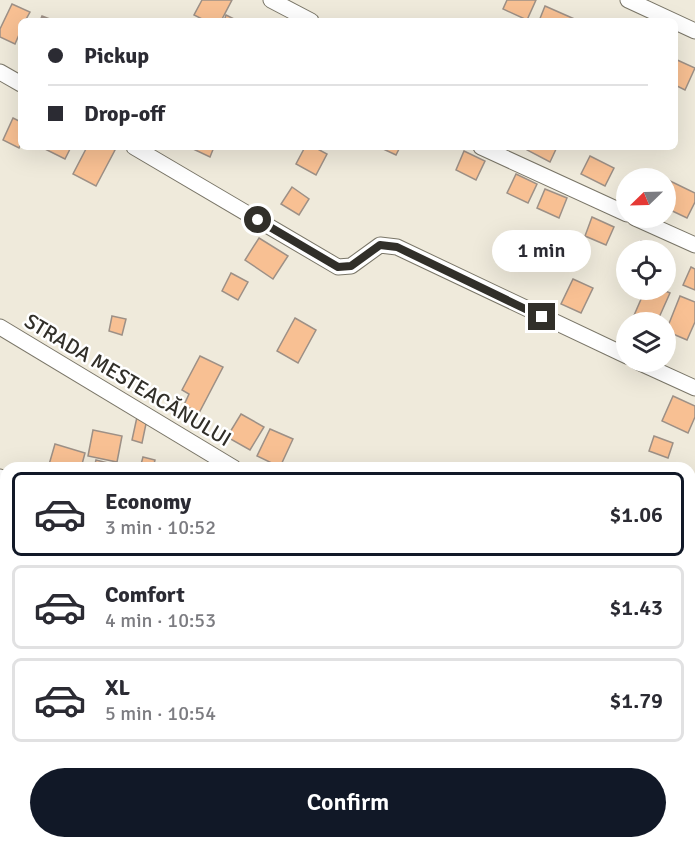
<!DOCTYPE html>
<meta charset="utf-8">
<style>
:root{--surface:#fff;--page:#f7f7f7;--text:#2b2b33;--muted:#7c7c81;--line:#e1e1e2;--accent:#111827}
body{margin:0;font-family:Signika,sans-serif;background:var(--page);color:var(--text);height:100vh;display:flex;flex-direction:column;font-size:22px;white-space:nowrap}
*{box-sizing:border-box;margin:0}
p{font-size:20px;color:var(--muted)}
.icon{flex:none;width:33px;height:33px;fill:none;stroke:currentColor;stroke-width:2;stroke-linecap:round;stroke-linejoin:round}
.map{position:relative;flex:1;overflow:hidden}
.sheet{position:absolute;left:0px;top:462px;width:696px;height:387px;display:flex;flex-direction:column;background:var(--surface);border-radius:18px 18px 0 0;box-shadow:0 6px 24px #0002}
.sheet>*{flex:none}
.top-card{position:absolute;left:18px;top:18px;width:660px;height:132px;border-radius:9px;box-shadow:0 6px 24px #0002;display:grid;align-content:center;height:132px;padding:0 30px;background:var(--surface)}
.needle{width:39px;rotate:247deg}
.tools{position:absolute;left:616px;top:168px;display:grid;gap:12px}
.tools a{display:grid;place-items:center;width:60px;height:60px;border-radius:50%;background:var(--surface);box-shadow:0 6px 24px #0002;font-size:30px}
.end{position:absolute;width:27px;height:27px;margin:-14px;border:8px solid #312f29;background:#fff;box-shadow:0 0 0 3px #fff}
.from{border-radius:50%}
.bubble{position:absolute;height:42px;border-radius:21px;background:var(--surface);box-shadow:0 6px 24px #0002;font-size:20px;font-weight:600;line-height:42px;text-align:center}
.top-card b{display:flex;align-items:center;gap:21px;height:57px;font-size:22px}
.top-card b+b{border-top:2px solid var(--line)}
.top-card i{width:15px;height:15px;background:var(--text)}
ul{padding:10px 0 0;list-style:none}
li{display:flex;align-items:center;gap:18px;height:84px;margin:0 12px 9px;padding:0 18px;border:3px solid var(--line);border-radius:9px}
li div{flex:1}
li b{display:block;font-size:22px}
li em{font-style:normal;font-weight:600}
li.selected{border-color:var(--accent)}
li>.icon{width:54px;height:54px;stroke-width:1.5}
.primary-button{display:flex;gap:12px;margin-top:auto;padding:12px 30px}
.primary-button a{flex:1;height:69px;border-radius:36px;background:var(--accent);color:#fff;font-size:24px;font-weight:600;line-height:69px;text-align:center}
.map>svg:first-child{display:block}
.building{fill:#f8c093;stroke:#9d9086;stroke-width:1.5}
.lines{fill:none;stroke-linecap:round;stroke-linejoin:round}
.minor-casing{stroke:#7a7668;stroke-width:17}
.minor{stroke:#fff;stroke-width:15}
.route{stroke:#312f29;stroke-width:8}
.labels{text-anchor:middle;stroke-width:5;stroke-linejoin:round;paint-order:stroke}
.street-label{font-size:21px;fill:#312f29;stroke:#fff}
</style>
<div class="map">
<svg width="695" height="849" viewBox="0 0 695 849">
<rect width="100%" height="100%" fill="#efeadb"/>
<g class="building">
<polygon points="202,0 232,0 221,21 206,21 194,15"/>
<polygon points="507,0 536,0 527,20 503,9"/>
<polygon points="12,4 30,12 25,21 21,21 21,30 15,44 0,37 0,29"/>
<polygon points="545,6 579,21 539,21"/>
<polygon points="226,15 238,21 224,21"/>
<polygon points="42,16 55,21 40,21"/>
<polygon points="675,59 695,68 685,90 675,85"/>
<polygon points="13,118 21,122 21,143 19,148 3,140"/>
<polygon points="41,147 71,147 65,159"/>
<polygon points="87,147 110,147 115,150 96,186 73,174"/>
<polygon points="189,147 214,147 210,157"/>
<polygon points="305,147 314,147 327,154 316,175 296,164"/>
<polygon points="379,147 400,147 396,155"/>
<polygon points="528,147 557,147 550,162 527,150"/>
<polygon points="464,151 485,161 476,180 456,170"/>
<polygon points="590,156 614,168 605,186 581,174"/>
<polygon points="516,174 537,184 528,203 507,193"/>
<polygon points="666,179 695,193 695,202 687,218 666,208"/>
<polygon points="292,187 309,199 299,215 281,204"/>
<polygon points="545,189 567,198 559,218 537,208"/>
<polygon points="592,217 614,227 606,245 585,236"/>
<polygon points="259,238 288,256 273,279 245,260"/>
<polygon points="641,241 664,250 638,250"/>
<polygon points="691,267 695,269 695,290 683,285"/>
<polygon points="231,273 248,282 238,300 222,291"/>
<polygon points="573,279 593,288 581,313 561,304"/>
<polygon points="645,290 663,290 670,293 657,322 638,322 632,320"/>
<polygon points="680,296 695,302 695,322 687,340 666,331"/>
<polygon points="112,316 126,319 122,335 109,331"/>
<polygon points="295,318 316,330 298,363 277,351"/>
<polygon points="200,356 223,367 199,413 184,405 189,394 182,390"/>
<polygon points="673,396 695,406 695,417 688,433 662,421"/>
<polygon points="241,414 264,427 250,450 227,437"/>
<polygon points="137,417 147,419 142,443 132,440"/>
<polygon points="270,429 293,439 280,467 257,456"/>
<polygon points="93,430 122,436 117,462 88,456"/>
<polygon points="654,436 673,443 668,458 649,451"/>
<polygon points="55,444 85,453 81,468 48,468"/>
<polygon points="143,457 155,460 153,468 140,468"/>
<polygon points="96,460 116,465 115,468 94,468"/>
<polygon points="172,464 185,467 185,468 171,468"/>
<polygon points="695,621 695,652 690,651 690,637"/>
<polygon points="0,656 6,657 6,690 0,688"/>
<polygon points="690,662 695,664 695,684 691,696"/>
<polygon points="0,787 6,789 2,812 0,812"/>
<polygon points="6,842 24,845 23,849 5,849"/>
<polygon points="105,843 120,843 125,846 124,849 101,849"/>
<polygon points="219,843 243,843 240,849 217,849"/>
<polygon points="255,843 262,843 275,848 253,849"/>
<polygon points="317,843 340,843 337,849 314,849"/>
</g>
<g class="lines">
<g class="minor-casing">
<g id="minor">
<polyline points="271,0 311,21"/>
<polyline points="628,0 695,31"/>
<polyline points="0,72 21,84"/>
<polyline points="134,147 338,267 351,266 380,245 397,247 627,356"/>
<polyline points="481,147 627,214"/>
<polyline points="635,218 695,245"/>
<polyline points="0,327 234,468"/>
<polyline points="638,362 695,388"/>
<polyline points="0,477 6,480"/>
<polyline points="690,738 695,741"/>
<polyline points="0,760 6,763"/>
<polyline points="690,790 695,776"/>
<polyline points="141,843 151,849"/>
<polyline points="605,843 614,849"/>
<polyline points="670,849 672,843"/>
</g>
</g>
<use href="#minor" class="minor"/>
</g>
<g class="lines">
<polyline class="route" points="258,220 338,267 351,266 380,245 397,247 542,317"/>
</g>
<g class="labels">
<g class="street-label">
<text transform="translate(128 380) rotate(31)" y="7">STRADA MESTEACĂNULUI</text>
</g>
</g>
</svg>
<div class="tools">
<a><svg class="needle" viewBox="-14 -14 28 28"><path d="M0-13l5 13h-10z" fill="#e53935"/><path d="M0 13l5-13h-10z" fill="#7c7c81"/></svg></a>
<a><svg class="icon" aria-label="locate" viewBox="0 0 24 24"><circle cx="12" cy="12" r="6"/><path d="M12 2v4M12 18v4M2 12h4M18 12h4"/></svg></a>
<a><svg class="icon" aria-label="layers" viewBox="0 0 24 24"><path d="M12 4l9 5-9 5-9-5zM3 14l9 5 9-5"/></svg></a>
</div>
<i class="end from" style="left:258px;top:220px"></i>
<i class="end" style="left:542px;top:317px"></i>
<div class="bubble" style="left:492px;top:230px;width:99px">1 min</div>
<div class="top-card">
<b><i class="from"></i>Pickup</b>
<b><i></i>Drop-off</b>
</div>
<section class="sheet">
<ul>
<li class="selected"><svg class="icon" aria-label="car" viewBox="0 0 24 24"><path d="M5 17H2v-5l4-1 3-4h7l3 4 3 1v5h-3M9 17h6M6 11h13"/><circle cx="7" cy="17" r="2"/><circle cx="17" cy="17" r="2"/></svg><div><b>Economy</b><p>3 min · 10:52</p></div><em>$1.06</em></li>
<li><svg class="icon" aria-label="car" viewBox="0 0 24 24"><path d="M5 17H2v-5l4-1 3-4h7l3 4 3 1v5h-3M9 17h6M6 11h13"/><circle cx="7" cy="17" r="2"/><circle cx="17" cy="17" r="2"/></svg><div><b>Comfort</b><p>4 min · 10:53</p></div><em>$1.43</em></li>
<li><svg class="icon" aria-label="car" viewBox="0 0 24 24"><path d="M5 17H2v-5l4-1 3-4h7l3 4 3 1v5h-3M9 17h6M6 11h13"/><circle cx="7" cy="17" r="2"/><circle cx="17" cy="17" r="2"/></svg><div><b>XL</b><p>5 min · 10:54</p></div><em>$1.79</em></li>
</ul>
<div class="primary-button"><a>Confirm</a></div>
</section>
</div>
